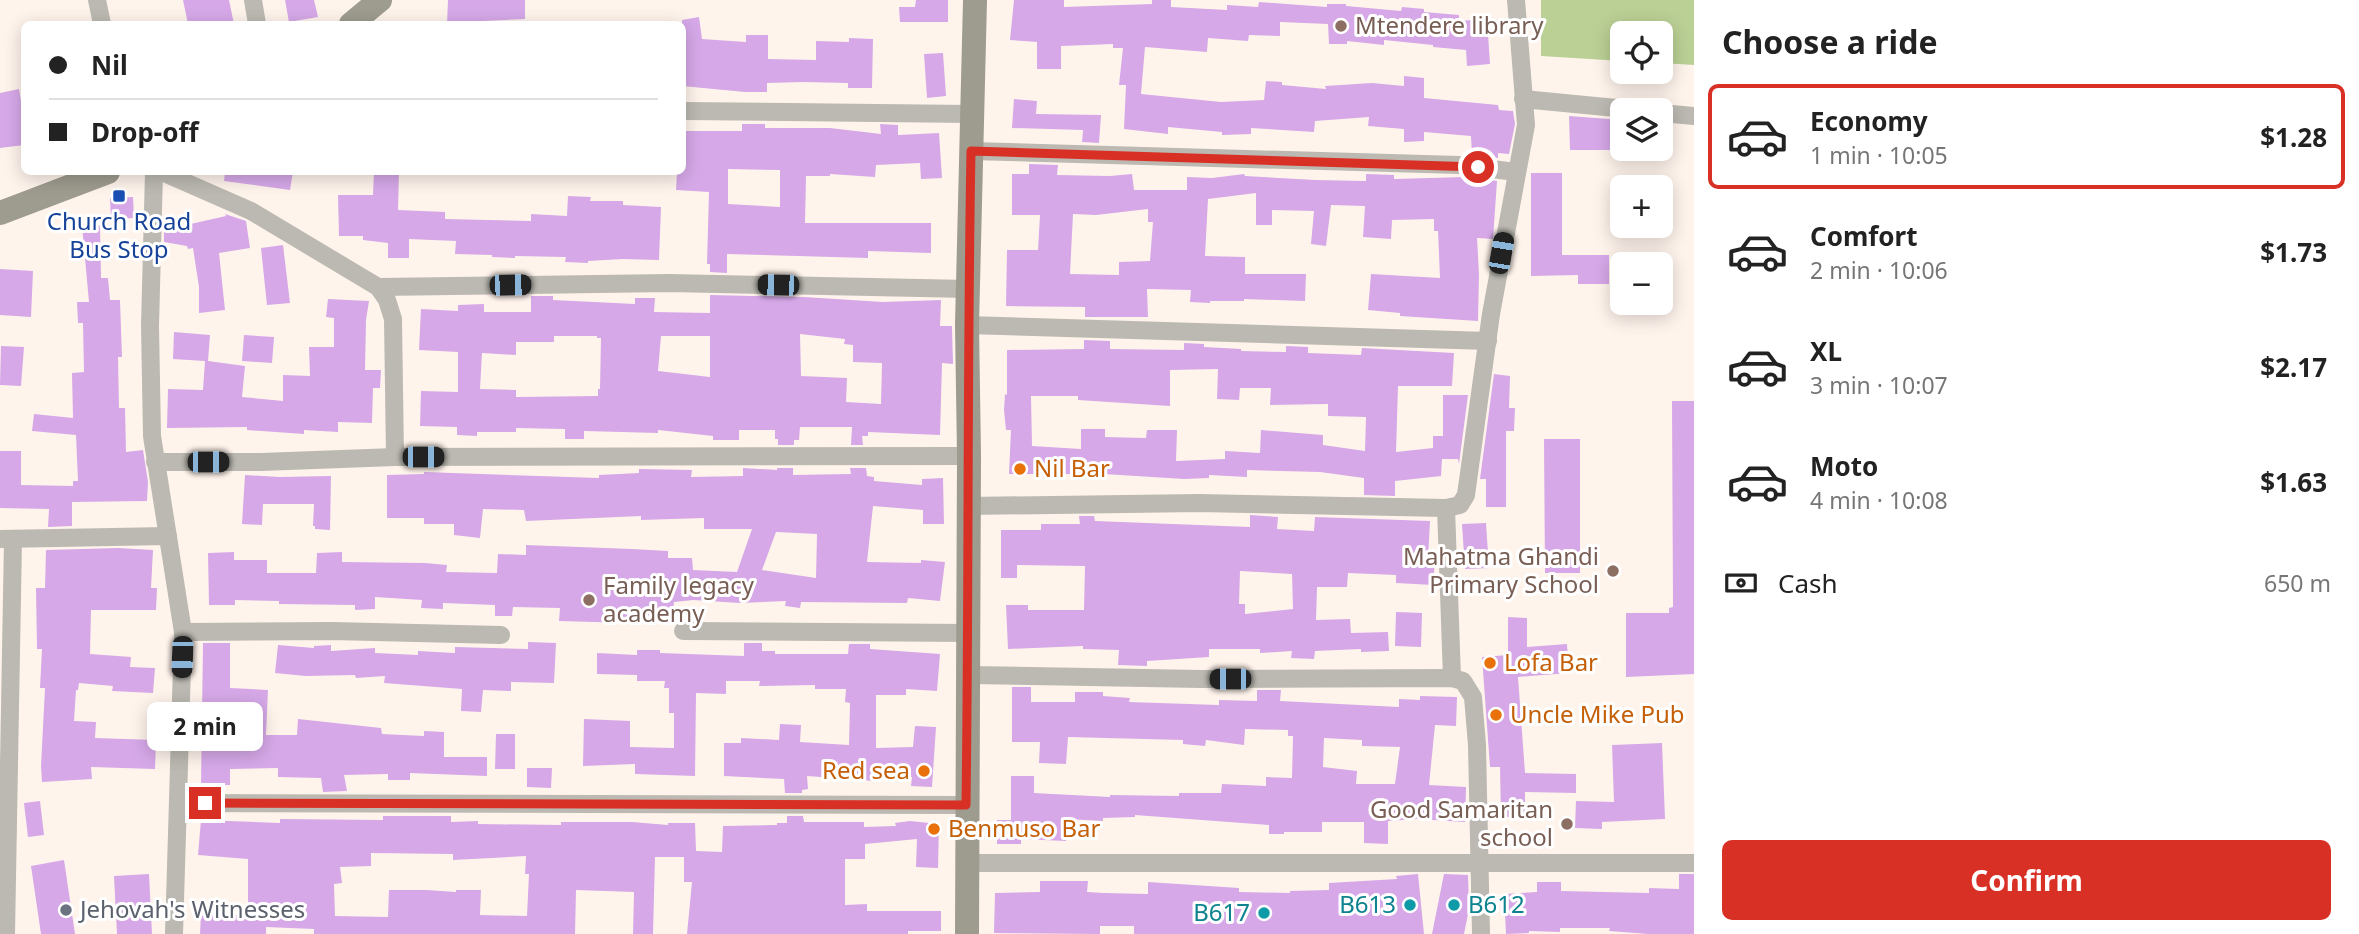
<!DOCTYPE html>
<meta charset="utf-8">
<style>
:root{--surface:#fff;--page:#f2f2f2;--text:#222;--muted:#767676;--line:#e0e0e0;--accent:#d93025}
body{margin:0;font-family:"Noto Sans",sans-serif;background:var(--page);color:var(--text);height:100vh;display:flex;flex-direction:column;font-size:26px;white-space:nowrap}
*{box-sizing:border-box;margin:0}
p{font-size:23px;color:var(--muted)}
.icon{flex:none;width:38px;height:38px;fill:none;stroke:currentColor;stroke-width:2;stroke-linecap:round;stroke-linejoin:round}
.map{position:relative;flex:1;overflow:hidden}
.side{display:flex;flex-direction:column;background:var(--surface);width:665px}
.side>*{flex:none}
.banner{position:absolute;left:21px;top:21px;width:665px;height:154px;border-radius:10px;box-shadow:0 4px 18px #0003;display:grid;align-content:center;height:154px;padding:0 28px;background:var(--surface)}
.controls{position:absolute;left:1610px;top:21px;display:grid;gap:14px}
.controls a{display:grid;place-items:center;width:63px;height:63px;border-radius:10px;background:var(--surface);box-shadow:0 4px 18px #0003;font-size:35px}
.end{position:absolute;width:32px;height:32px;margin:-16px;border:9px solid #d93025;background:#fff;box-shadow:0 0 0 4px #fff}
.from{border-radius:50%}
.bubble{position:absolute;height:49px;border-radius:10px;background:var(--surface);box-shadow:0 4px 18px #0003;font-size:23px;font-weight:700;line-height:49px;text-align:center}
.car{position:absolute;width:21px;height:42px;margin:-21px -10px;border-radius:9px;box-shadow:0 0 5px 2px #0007;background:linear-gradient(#222 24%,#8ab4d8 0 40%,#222 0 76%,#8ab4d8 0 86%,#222 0)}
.banner b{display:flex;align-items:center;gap:24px;height:66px;font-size:26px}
.banner b+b{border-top:2px solid var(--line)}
.banner i{width:18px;height:18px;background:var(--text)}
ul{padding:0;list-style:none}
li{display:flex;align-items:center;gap:21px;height:105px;margin:0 14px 10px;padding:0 14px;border:4px solid transparent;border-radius:10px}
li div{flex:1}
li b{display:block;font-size:26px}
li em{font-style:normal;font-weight:700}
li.selected{border-color:var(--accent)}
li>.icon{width:63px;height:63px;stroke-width:1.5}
h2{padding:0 28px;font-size:32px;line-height:84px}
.pay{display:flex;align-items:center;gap:18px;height:77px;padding:0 28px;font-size:26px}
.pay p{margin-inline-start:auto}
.primary-button{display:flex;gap:14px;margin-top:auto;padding:14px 28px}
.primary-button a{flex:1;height:80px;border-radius:10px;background:var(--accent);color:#fff;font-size:28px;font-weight:700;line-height:80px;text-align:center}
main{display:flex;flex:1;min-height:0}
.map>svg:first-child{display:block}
.garden{fill:#bbd095}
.building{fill:#d6a8e8;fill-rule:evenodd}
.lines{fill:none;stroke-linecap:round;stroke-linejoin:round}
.street{stroke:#bbb9b1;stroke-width:18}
.secondary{stroke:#9e9b8f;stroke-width:24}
.route{stroke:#d93025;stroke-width:9}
.education-dot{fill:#8d6e63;stroke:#fff;stroke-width:2.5}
.transit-dot{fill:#1a4fb4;stroke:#fff;stroke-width:2.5}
.food-dot{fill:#e8710a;stroke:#fff;stroke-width:2.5}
.culture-dot{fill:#0f9aa8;stroke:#fff;stroke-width:2.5}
.worship-dot{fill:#6b7280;stroke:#fff;stroke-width:2.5}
.labels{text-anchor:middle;stroke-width:6;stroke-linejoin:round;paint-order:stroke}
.education-label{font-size:24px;fill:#785e54;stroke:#fff;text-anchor:start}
.transit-label{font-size:24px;fill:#164399;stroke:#fff}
.food-label{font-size:24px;fill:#c56008;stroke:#fff;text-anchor:start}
.culture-label{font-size:24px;fill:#0d838f;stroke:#fff;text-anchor:end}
.worship-label{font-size:24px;fill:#5b616d;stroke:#fff;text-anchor:start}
</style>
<main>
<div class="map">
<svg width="1694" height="934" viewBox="0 0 1694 934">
<rect width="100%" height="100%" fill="#fff4ec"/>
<polygon class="garden" points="1541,0 1694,0 1694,65 1661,63 1661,33 1622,33 1622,61 1541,56"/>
<g class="building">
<polygon points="183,0 229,0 234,24 188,24"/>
<polygon points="285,0 314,0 318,17 289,22"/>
<polygon points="448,0 525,0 525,19 484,21 483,24 447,24"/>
<polygon points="916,0 948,0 948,22 900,22 899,7 915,7"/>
<polygon points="1014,0 1064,0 1064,7 1152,4 1152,0 1171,0 1171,7 1227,10 1227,5 1258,7 1259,2 1327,7 1327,4 1346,4 1346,6 1401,11 1402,7 1424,9 1424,12 1459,15 1459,21 1487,19 1490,64 1467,66 1466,50 1433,47 1433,45 1384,40 1384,45 1347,41 1347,44 1329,44 1328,24 1280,22 1280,36 1249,35 1248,41 1208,38 1207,52 1145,47 1141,94 1221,102 1264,100 1266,81 1282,82 1282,85 1326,89 1325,86 1372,83 1404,86 1404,76 1424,78 1424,98 1498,105 1499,110 1513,111 1515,124 1509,154 1498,153 1498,158 1472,155 1471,136 1424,132 1424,141 1404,142 1404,129 1368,126 1369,117 1315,121 1314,132 1251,128 1251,134 1222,135 1222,132 1168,127 1168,134 1124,129 1126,85 1119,85 1123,48 1113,48 1113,44 1061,46 1061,69 1037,69 1037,42 1010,40"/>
<polygon points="699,17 702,39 746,42 746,35 768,35 768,59 816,60 816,41 849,42 849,38 873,39 872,88 848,88 848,83 803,82 767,83 767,92 745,92 682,86 682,20"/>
<polygon points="943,53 946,96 927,98 924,54"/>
<polygon points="19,89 24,120 24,145 0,148 0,93"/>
<polygon points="1014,99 1037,101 1036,114 1101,115 1099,143 1082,142 1083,130 1012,128"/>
<polygon points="1569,116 1622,120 1622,150 1570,150"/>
<path d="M742 124H765V128H830L881 134 880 124 898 125V135L939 133 942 178 921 179 920 163 876 165 875 177 830 174V176H806L805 223H931V253L868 251V258L727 254V273L710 272V264H707L709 192 676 190 677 172H682V131H742ZM728 169 780 170V207L728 204Z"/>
<path d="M1029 164 1058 165 1057 175 1110 176 1132 174 1134 190H1187V177L1212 178 1244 174 1245 176 1315 180 1366 181V174L1394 175V179L1465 177 1497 181 1493 239 1477 238 1479 274 1478 321 1400 316V313L1368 310 1371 274 1440 278 1438 231H1434V219L1392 220 1391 239 1363 237 1365 206 1331 205 1326 246 1311 244 1314 211 1272 210V225H1256V193L1208 199 1205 256 1245 257V274H1306L1305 301 1244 299V301H1210V303L1190 302 1191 290 1147 289 1148 317H1085V307L1006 306 1007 250H1038L1040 215H1012V174H1029ZM1148 209V222H1153L1150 261 1119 262V275L1070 274 1073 214 1096 215Z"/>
<polygon points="225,172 293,172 290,190 224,181"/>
<polygon points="374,172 399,172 398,210 445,212 445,219 531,221 531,214 567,216 568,196 591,197 590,201 623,201 623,205 661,207 659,260 623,259 588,261 588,263 565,262 566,257 515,256 515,258 492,257 492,255 455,254 456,241 409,239 409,258 388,258 388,243 363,240 363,236 339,236 338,195 373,195"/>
<polygon points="1531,173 1562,173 1562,255 1609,255 1609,284 1578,284 1578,275 1531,276"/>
<polygon points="133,197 134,218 111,219 110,198"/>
<polygon points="225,214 246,221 250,248 219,253 225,310 199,313 199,287 193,248 188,249 187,246 164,242 164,230 226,216"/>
<polygon points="82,225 100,225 101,278 108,278 110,300 120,300 122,357 118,357 119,408 125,408 126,452 143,450 148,482 147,501 72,502 72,526 48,527 49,509 0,508 0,451 21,451 21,485 73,486 73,481 78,481 76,435 32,431 34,414 73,418 72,373 84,372 83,323 78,323 77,302 89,302"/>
<polygon points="283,245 290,303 267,305 261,248"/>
<polygon points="0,269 33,271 31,317 0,315"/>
<path d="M710 295 804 297 883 302 941 300 940 326H952L953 364 942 363 940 435 868 432V436H862L863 445H851L852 427H800L799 440H794V445H778V439H775V430H739V440H713V436L658 430V433L584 431V439H565V429L516 428V432H477V436L457 435V427L420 426 421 391 458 392V352L419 350 421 309 458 311V305L484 304V312H531V296H553V300L635 304V298H655L654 312 710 313ZM800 334 845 339 844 344 853 345V362L882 363 881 404 846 402 847 378 801 376ZM554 336H597V338H601L600 389H598V396L516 397V390L480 389 482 353 516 355V342H554ZM661 336H710V377L658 371Z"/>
<polygon points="328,299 369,301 366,320 365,370 381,370 380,388 373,388 372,423 338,422 338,432 304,430 304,434 247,430 247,427 167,428 168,389 203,390 205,361 173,359 174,332 210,335 208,361 245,366 242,397 283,401 283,375 310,376 309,347 334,347 334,318 326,317"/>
<polygon points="244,335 274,337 272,363 242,361"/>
<path d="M1084 340 1110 341V349L1184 350V343L1204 344V347L1241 349V351L1286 352V346L1308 347V353L1361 355 1362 348 1454 353 1452 386H1398L1396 452 1433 448V436H1443V395H1468L1459 464 1458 459H1442L1441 476 1395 481V496L1364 495V478L1320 472 1247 470V477L1209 475V478L1184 479 1104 474H1009L1011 430H1006L1004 410 1005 394 1007 395V350L1084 349ZM1218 369 1217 399 1239 400 1240 388H1271L1270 405 1328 404V416L1366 417 1365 451 1323 445V435L1261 430 1260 453 1225 451V459L1176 461 1177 430H1147L1146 438 1105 437V429H1081V449L1032 446 1031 396H1078V400L1170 406V370Z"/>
<polygon points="1,346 24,347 21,386 0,385"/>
<polygon points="1494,374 1510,376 1509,408 1515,408 1514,431 1506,431 1506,507 1486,507 1486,479 1480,479"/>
<polygon points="1672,401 1694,401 1694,674 1626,677 1626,613 1669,613 1669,608 1673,607"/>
<polygon points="1544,439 1580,439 1580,573 1545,573"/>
<path d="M743 468 777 470V468H793V475L851 474 850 468H866L867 476 874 477V481L922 485V479L943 478 944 524H923V510L873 506 867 562 921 563V560L945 562 940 601 908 598 907 603 801 602 800 608 785 606 786 601 740 603 693 600 674 602 672 617 630 614V623L559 621 560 608 513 607 512 616H495V605L443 603V609L421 608 422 600 375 597V609L355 610V605L279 604V601L235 600V605H209L208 553 234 552V560H267V573H316L317 553 342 552V562L425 563 447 565 446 572 497 573 498 554 526 555V545L632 549 668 551V558H692L693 570 737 572 752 529H704V518L641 520V516L526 521 524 510 483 509 480 538 454 535V524H424V518H387V475L424 474V472L599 478V475L639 473V469L692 470 691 477 743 476ZM776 532 817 534 816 578 762 570Z"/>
<polygon points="245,475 280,477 331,476 330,530 315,529 315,526 313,526 314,504 263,504 262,525 242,524"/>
<path d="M1250 515 1278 517 1277 529 1314 531 1315 517 1430 521 1428 559 1435 560 1433 585 1396 583V575L1348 573 1347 587H1317L1316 620 1350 619 1351 633 1388 632 1389 651 1361 652V649L1315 651 1314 659 1291 658 1292 651 1260 653V649H1209V657L1147 661V666L1118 665 1119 650 1083 649V646L1008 649 1006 605H1028V610H1084L1085 566 1017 565V578H1001V530H1041V524H1080L1079 516H1094L1095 521 1250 527ZM1240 571 1292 574 1293 609 1245 614V604H1239Z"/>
<polygon points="1486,523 1489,568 1465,569 1462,524"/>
<polygon points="118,548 153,550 151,588 157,588 156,610 91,610 90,654 131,657 130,667 155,668 153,693 112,691 113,686 79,683 78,690 76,690 74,721 96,722 95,738 156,740 155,769 91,767 92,779 42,782 41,766 45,688 40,688 42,649 37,649 36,588 45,588 46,550"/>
<polygon points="1396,612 1422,613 1421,647 1395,646"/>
<polygon points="1508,617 1527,618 1527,647 1567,644 1569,673 1518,677 1525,773 1576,774 1576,793 1525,792 1525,817 1501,817 1500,767 1490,767 1482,657 1508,655"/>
<polygon points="528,642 556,643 554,683 511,682 511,691 483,690 481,712 461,711 462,689 384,683 385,676 356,678 355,675 306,676 275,673 278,645 314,648 314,646 331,645 331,651 375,648 375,653 418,655 418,651 455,653 455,647 528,649"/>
<polygon points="203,643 230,643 230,688 268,690 266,735 297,735 298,719 381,728 382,734 424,736 424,731 444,732 444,757 487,757 487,776 410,773 410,780 388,780 388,774 344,775 347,791 323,792 321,778 278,777 278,768 230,769 230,785 201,785"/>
<polygon points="744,643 762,643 762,651 775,651 775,654 848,654 849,644 870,644 870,649 940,654 937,691 906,689 906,695 876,695 876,748 913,747 915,726 936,727 932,787 911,786 912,777 875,778 875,781 807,776 808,789 802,790 802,793 785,793 784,779 724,776 724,743 741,743 741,738 779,740 780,724 801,725 800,742 849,745 850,703 845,702 846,689 815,689 815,685 759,686 760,681 726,681 726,694 696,693 695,776 635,774 635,764 583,766 584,719 630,721 630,747 674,748 674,713 669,713 669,688 664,688 665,681 637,681 637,675 597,674 597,653 637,655 637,650 660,650 660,653 744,656"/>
<path d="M1012 687H1031V702H1075V692H1103V696L1130 698 1129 702 1219 705V700L1257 701V690H1281L1280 701 1399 707V699L1420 700V696L1457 697 1456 726 1435 725 1429 785 1466 787 1465 822 1417 819 1388 821V844L1364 843V822H1322V832H1284V834H1269V825L1135 815V817L1103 818V821L1067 819 1066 841 1021 839V844H997V820H1011V776H1034V793L1110 797V795L1179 796V793H1221L1222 784 1266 786V777L1292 778 1293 736H1288V730L1245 729 1244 745 1206 740 1205 746 1183 744V740L1068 737 1066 764 1039 763 1040 742H1012ZM1324 738 1362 740V746L1400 747 1395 784H1356L1357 771 1323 767Z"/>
<polygon points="496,734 515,734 515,769 495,769"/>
<polygon points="1662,743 1665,819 1602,822 1602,829 1575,828 1576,801 1614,802 1612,745"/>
<polygon points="527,768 552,768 551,788 527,787"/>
<polygon points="40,801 44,835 28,837 24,803"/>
<path d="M383 816H451V822L478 821V824L561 825V822H632L668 825V823H695L696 851 722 852 723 826 777 825V823H787V816H803L804 822H864V827L896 826 895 823 910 821 939 824 938 868 916 867 917 839 865 844V859H845V905L867 904V911H941V931H908V934H687L692 882H684V857H655L653 934H633L634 892 576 890 575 934H314V929L266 927V934H200L201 914 238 915V906H248V859L198 855 201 820 280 823V819L383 820ZM371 853 453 854V860L526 856 525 874H529L527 916 480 915 481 890H456V892L426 890H389L388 917 335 916 334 884 342 883 340 867 371 866Z"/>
<polygon points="64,860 75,934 41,934 31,866"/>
<polygon points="149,874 152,934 117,934 114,876"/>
<polygon points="1418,874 1424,934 1134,934 1134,926 1100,926 1100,934 994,933 995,893 1040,892 1040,881 1088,881 1087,892 1104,893 1148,894 1148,882 1239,888 1239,892 1290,893 1290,891 1329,890 1329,883 1397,879 1396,876"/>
<polygon points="1444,874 1468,875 1469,909 1464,934 1432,934"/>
<polygon points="1679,874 1694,874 1694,934 1648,934 1609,931 1610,928 1560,928 1560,932 1529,931 1529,933 1506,934 1504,894 1537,892 1537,882 1561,882 1561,891 1649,893 1649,888 1679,889"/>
</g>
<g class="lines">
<g class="street">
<polyline points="97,0 102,24"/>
<polyline points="253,0 257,24"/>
<polyline points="1523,99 1637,110"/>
<polyline points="682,111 971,114"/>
<polyline points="1661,113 1694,116"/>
<polyline points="971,151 1459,165 1516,172"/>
<polyline points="154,172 150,326 152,436 183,632 174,934"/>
<polyline points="162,172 251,211 378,287 387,300 393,319 395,457"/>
<polyline points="378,287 669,283 968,289"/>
<polyline points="967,325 1488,341"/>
<polyline points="155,462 261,462 395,457 969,456"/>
<polyline points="969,506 1199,503 1446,508 1460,505 1466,495 1491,314 1526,125 1516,0"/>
<polyline points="1446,508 1452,678"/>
<polyline points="0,539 168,536"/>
<polyline points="683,631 968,633"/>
<polyline points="183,632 332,631 501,635"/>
<polyline points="968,675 1202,679 1452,678 1463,681 1473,697 1477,745 1481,934"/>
<polyline points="178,803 966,805"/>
<polyline points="967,863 1694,863"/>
<polyline points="6,934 13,539"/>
</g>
<g class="secondary">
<polyline points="351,24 380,0"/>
<polyline points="0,213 108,172"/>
<polyline points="967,934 969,456 967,325 975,0"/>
</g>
</g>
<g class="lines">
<path class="route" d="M205 803 966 805C969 587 967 369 971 151L1478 167"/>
</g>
<g class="education-dot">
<circle cx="1341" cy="26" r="7"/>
<circle cx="1613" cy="571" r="7"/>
<circle cx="589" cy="600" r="7"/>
<circle cx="1567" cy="824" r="7"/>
</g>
<rect class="transit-dot" x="112" y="189" width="14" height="14" rx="3.5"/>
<g class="food-dot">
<circle cx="1020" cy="469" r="7"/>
<circle cx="1490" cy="663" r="7"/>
<circle cx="1496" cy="715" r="7"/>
<circle cx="924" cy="771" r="7"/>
<circle cx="934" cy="829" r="7"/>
</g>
<g class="culture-dot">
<circle cx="1410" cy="905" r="7"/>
<circle cx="1454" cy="905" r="7"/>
<circle cx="1264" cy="913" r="7"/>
</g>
<circle class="worship-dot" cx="66" cy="910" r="7"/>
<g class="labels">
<g class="education-label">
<text x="1355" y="34">Mtendere library</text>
<text x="1599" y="565" text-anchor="end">Mahatma Ghandi<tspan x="1599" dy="28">Primary School</tspan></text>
<text x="603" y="594">Family legacy<tspan x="603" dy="28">academy</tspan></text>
<text x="1553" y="818" text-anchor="end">Good Samaritan<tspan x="1553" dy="28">school</tspan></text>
</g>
<g class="transit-label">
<text x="119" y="230">Church Road<tspan x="119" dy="28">Bus Stop</tspan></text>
</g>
<g class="food-label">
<text x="1034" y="477">Nil Bar</text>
<text x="1504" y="671">Lofa Bar</text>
<text x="1510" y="723">Uncle Mike Pub</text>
<text x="910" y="779" text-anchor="end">Red sea</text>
<text x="948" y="837">Benmuso Bar</text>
</g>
<g class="culture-label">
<text x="1396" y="913">B613</text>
<text x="1468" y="913" text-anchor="start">B612</text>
<text x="1250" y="921">B617</text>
</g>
<g class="worship-label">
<text x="80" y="918">Jehovah's Witnesses</text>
</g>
</g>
</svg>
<div class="controls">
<a><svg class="icon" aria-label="locate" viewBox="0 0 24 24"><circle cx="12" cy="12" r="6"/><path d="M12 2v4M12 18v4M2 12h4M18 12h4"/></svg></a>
<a><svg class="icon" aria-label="layers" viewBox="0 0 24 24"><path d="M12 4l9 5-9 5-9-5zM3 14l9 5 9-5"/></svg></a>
<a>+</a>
<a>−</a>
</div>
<i class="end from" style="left:1478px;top:167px"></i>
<i class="end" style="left:205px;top:803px"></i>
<div class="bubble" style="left:147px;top:702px;width:116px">2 min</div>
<i class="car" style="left:1501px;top:253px;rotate:10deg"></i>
<i class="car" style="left:510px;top:285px;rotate:89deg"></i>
<i class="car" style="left:778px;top:285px;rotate:271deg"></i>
<i class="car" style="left:423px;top:457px;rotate:90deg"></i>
<i class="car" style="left:208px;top:462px;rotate:90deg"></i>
<i class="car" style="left:182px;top:657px;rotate:182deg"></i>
<i class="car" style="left:1230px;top:679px;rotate:270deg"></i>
<div class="banner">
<b><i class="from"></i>Nil</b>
<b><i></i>Drop-off</b>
</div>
</div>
<section class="side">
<h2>Choose a ride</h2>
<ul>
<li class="selected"><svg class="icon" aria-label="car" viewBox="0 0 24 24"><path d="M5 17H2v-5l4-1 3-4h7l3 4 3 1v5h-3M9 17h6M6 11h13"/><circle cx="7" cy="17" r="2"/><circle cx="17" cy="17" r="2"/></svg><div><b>Economy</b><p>1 min · 10:05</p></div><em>$1.28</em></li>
<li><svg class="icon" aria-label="car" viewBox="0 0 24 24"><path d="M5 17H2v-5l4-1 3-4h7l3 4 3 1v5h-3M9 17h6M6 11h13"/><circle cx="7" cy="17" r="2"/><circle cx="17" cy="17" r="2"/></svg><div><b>Comfort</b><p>2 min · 10:06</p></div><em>$1.73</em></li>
<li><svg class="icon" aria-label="car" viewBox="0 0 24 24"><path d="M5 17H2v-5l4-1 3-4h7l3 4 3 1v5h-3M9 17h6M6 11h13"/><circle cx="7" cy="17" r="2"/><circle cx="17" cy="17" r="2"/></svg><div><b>XL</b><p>3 min · 10:07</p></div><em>$2.17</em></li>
<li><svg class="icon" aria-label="car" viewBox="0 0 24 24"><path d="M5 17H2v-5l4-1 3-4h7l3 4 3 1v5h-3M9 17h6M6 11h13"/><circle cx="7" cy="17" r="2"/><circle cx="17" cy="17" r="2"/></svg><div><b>Moto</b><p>4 min · 10:08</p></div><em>$1.63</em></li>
</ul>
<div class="pay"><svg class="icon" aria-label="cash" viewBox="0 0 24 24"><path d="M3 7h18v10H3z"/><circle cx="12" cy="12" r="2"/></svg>Cash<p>650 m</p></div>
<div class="primary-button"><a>Confirm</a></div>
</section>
</main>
